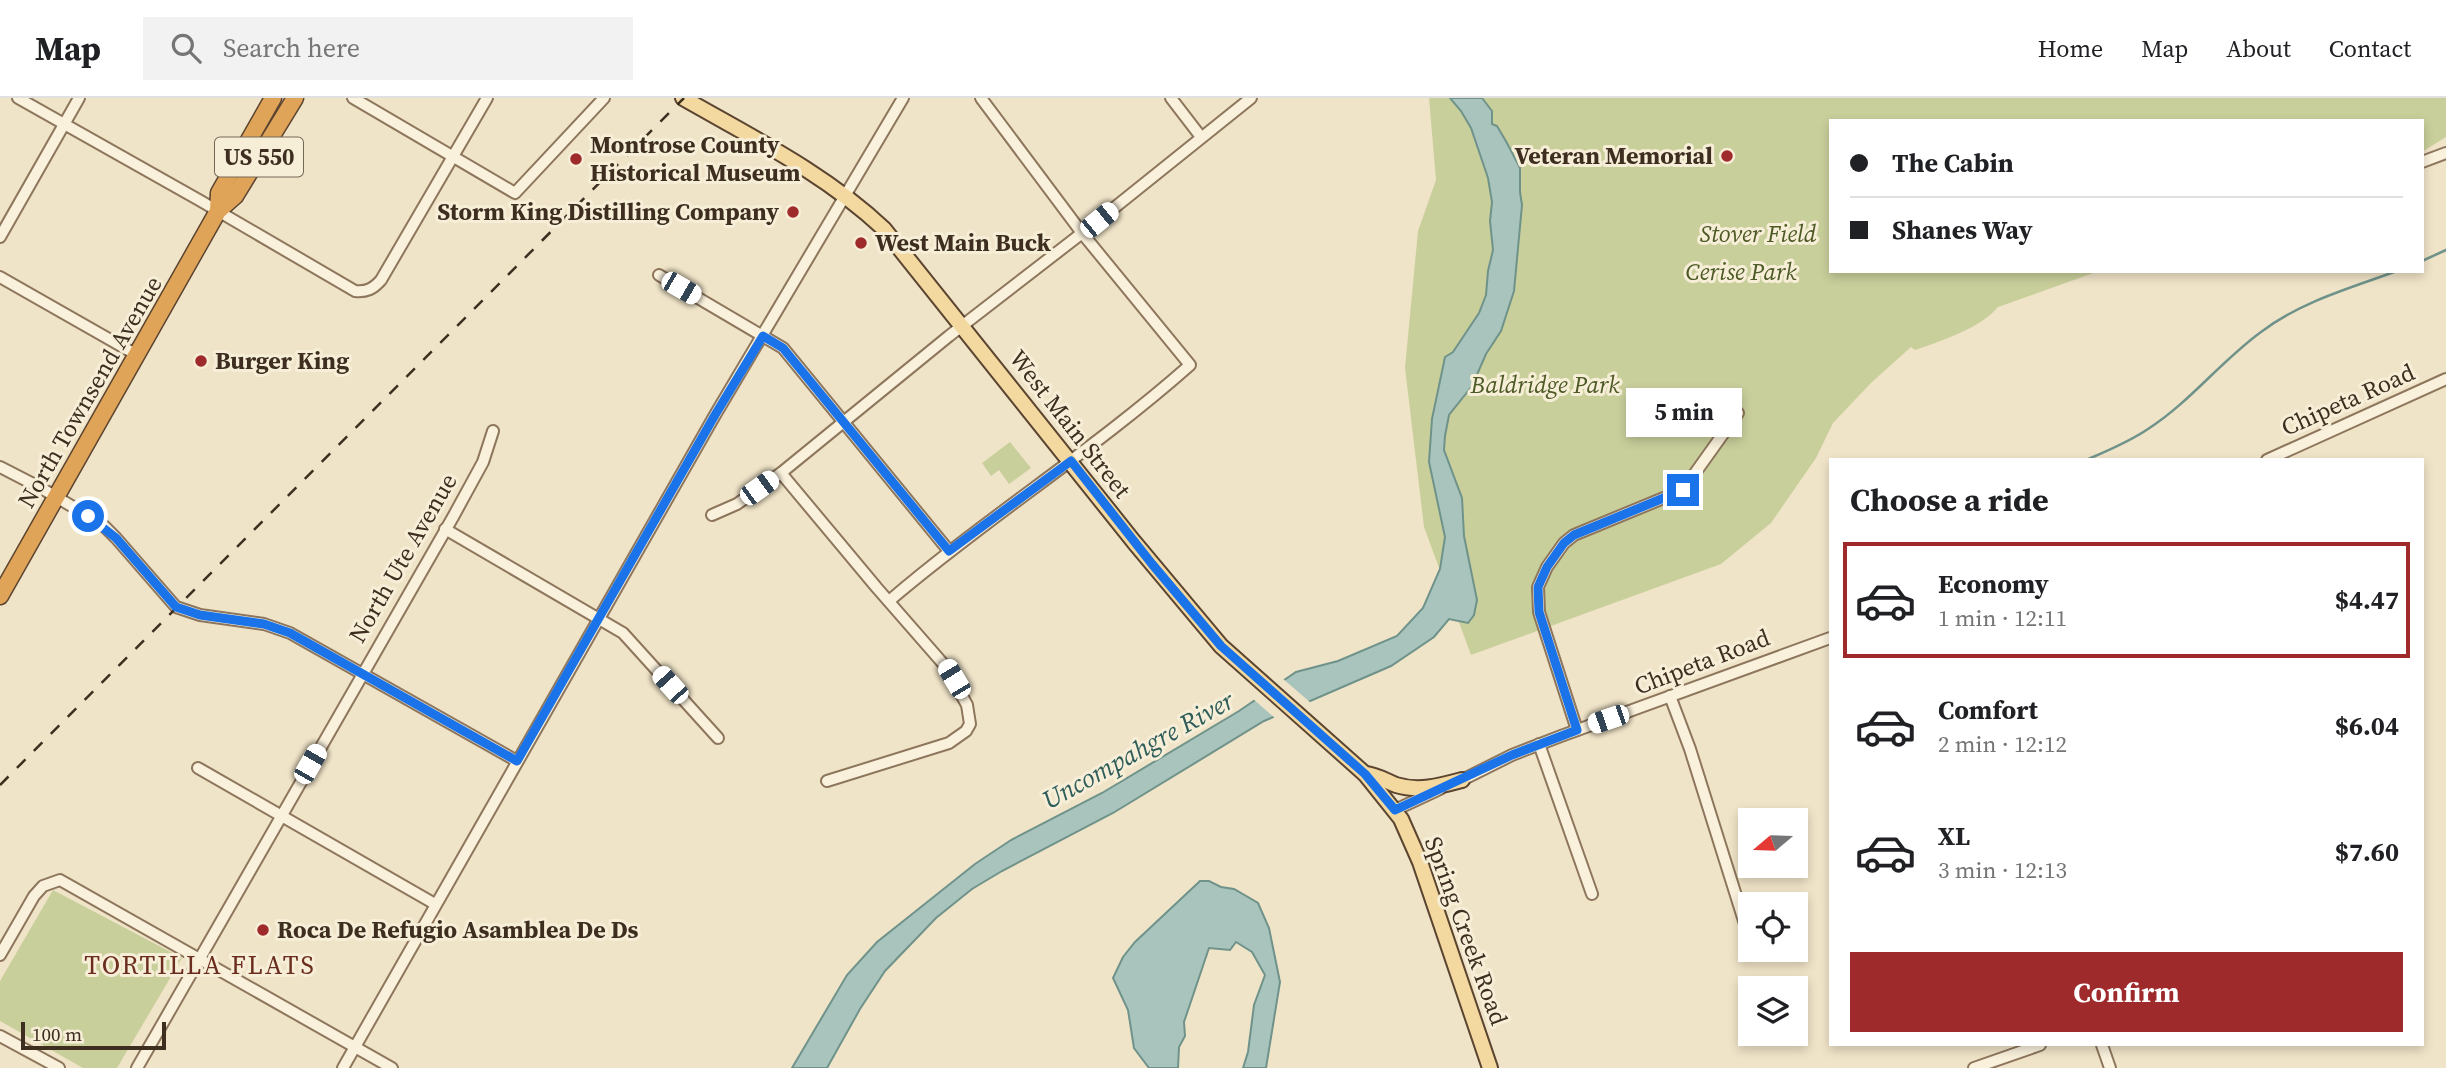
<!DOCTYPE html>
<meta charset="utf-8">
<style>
:root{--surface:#fff;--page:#f2f2f2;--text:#202124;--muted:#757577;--line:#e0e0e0;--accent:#9e2a2b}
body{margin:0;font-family:"Source Serif 4",serif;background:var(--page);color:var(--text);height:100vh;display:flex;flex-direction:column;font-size:26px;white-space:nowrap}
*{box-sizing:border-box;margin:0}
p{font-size:23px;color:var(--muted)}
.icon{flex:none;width:38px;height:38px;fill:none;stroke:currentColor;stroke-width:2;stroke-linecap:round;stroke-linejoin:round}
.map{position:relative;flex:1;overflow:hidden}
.side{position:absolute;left:1829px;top:360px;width:595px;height:588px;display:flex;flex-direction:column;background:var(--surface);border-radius:0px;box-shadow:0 4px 10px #0003}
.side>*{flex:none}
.top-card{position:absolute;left:1829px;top:21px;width:595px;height:154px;border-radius:0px;box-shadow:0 4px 10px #0003;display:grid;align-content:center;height:154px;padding:0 21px;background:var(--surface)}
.needle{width:46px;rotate:251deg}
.controls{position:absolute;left:1738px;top:710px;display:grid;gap:14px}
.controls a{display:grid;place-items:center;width:70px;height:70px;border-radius:0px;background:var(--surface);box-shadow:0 4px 10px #0003;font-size:35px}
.scale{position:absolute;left:21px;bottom:18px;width:145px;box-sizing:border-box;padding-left:7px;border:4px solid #3d2e20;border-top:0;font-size:19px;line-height:24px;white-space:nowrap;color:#3d2e20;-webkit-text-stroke:5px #f7eed8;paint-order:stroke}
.end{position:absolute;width:32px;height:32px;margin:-16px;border:9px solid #1a73e8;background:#fff;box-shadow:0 0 0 4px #fff}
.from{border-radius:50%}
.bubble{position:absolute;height:49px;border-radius:0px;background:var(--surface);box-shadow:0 4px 10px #0003;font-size:23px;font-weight:700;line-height:49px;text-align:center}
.car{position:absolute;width:21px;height:42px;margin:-21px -10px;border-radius:9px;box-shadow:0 0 5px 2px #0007;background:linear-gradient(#fff 24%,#345 0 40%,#fff 0 76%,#345 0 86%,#fff 0)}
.top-card b{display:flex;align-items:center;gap:24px;height:66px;font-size:26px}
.top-card b+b{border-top:2px solid var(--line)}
.top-card i{width:18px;height:18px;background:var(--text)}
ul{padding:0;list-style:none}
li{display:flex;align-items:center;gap:21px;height:116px;margin:0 14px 10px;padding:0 7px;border:4px solid transparent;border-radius:0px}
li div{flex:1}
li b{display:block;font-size:26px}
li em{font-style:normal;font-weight:700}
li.active{border-color:var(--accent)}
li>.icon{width:63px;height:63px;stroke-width:1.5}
h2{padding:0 21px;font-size:32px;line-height:84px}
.button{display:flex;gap:14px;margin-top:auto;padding:14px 21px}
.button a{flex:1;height:80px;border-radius:0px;background:var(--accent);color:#fff;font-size:28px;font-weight:700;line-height:80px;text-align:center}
header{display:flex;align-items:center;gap:42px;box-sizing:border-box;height:98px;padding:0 35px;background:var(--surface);border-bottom:2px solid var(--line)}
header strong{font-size:33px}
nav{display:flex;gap:38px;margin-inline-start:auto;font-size:24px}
.search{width:490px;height:63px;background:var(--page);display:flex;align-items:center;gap:18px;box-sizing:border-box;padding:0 24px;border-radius:0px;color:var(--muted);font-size:26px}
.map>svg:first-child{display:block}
.green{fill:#c9cf9b}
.water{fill:#a9c4bc;stroke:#6f938a;stroke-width:2}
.pier{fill:#f0e4c8}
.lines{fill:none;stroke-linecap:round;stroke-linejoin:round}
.stream{stroke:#6f938a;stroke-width:2.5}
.minor-casing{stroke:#8d765c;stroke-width:14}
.major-casing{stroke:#5b4430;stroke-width:18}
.highway-casing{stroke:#5b4430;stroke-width:19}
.minor{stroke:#faf1dc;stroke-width:10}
.major{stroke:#f3d9a0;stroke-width:14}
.highway{stroke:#e0a458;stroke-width:16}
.rail{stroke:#3d2e20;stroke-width:2.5;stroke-dasharray:12 12;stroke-linecap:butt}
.route{stroke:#1a73e8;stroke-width:9}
.poi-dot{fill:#9e2a2b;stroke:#f7eed8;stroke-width:2.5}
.labels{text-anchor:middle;stroke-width:6;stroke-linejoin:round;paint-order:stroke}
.shield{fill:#f7eed8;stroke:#756857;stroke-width:2}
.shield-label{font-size:23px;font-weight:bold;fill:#3d2e20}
.poi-label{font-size:24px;font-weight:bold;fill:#3d2e20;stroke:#f7eed8;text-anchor:start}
.park-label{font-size:24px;font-style:italic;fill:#4d5a26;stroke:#f7eed8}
.street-label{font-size:24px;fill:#3d2e20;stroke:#f7eed8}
.water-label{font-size:26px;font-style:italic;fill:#2f5d5a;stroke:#f7eed8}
.neighbourhood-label{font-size:26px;letter-spacing:2px;fill:#6b2e1e;stroke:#f7eed8}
</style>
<header>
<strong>Map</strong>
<div class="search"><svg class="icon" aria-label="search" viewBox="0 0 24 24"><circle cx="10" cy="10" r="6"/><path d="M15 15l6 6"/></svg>Search here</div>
<nav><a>Home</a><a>Map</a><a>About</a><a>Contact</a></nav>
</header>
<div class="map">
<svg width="2446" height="970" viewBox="0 0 2446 970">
<rect width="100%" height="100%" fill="#f0e4c8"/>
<g class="green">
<path d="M1429 0H2446V39L2422 54V23H1830V173H2099L1998 209C1981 230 1941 243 1915 252L1911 249 1871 285 1833 325 1816 360 1771 425 1721 466 1471 557 1424 429 1405 270 1418 133 1436 82Z"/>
<polygon points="1010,344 1031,370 1009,386 999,372 991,378 982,365"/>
<polygon points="53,792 182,860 117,970 83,970 0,923 0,883"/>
</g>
<g class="water">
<polygon points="1450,0 1482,0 1492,13 1492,26 1497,28 1507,45 1520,70 1520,94 1522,107 1514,193 1501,233 1486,256 1472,288 1449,317 1445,338 1444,352 1462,400 1464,438 1477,502 1474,517 1468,525 1449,521 1434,539 1391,568 1264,623 1113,715 1002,773 972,791 936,820 885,873 860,911 827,970 792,970 847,877 877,844 975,766 1011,742 1102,695 1239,613 1296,574 1338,563 1397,538 1423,510 1440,471 1445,439 1429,364 1432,321 1445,259 1453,254 1479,215 1486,197 1488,173 1493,152 1490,123 1492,104 1488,80 1471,30 1461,13"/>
<polygon points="1200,783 1209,783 1221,789 1234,791 1258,805 1269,830 1280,884 1266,970 1243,970 1248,954 1254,907 1265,877 1252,854 1236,844 1230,852 1209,850 1184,924 1185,938 1179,949 1178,970 1149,970 1134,950 1128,912 1113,880 1123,859 1135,844"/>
</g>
<polygon class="pier" points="1282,580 1311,605 1276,621 1252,600"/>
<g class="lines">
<g class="stream">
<polyline points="2422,163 2446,152"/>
<path d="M2086 362C2107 353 2129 344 2148 331 2190 304 2221 263 2261 234 2300 204 2350 190 2397 173"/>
</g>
<g class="minor-casing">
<g id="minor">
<path d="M18 0 199 102 355 193C367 194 373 191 381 182L487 0"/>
<polyline points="353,0 515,95 604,0"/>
<polyline points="1171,0 1201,39"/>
<polyline points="2422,64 2446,55"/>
<polyline points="0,139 79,0"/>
<polyline points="659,177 783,250 949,453"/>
<polyline points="0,179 137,257"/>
<polyline points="2267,362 2446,281"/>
<polyline points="0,369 41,390 102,426 116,440 176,509 200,517 264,526 290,535 517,663"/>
<polyline points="781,375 877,490 946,569 967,607 970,626 966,633 949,645 827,683"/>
<polyline points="712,417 737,406 781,375 949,238 1099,122 1251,0"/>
<polyline points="445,431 623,535 718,640"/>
<path d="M889 503C986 420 1094 352 1190 267L1082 135 981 0"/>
<polyline points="1670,598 1690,651 1750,842"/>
<polyline points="1577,632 1539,514 1538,489 1547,469 1564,445 1574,437 1683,392 1738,315"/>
<polyline points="1539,646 1592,796"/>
<polyline points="198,670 435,806"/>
<polyline points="1458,684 1512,657 1561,638 1830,540"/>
<polyline points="1395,712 1440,691"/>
<polyline points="0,857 34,798 43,788 60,782 392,970"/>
<polyline points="0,938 59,970"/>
<polyline points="2102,947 2110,970"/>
<polyline points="137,970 453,419 483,364 493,333"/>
<polyline points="343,970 715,317 903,0"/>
<polyline points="1974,970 2040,947"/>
</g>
</g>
<g class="major-casing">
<g id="major">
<path d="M683 0C753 40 826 76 884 131L1134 444 1221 548 1365 676 1401 721 1420 764 1490 970"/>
<path d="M1365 676C1377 677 1386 683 1396 687 1419 694 1440 688 1462 682"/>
</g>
</g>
<g class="highway-casing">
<g id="highway">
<polyline points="218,113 219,95 273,0"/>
<polyline points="0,498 218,113 235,98 295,0"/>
</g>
</g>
<use href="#minor" class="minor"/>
<use href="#major" class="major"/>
<use href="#highway" class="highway"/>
<polyline class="rail" points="0,687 684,0"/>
</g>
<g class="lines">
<polyline class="route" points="88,418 116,440 176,509 200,517 264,526 290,535 517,663 715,317 763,238 783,250 949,453 1071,363 1152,466 1221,548 1365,676 1395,712 1512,657 1577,632 1539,514 1538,489 1547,469 1564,445 1574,437 1683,392"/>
</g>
<g class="poi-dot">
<circle cx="1727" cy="58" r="7"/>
<circle cx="576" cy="61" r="7"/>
<circle cx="793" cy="114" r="7"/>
<circle cx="861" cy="145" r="7"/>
<circle cx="201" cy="263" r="7"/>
<circle cx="263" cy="832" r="7"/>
</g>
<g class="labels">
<rect class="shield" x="215" y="39.5" width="88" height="39" rx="5"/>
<g class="shield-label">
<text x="259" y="67">US 550</text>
</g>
<g class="poi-label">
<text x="590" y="55">Montrose County<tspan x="590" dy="28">Historical Museum</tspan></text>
<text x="1713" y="66" text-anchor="end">Veteran Memorial</text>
<text x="779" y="122" text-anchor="end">Storm King Distilling Company</text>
<text x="875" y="153">West Main Buck</text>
<text x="215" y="271">Burger King</text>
<text x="277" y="840">Roca De Refugio Asamblea De Ds</text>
</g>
<g class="park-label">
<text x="1758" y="144">Stover Field</text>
<text x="1741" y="182">Cerise Park</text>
<text x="1545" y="295">Baldridge Park</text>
</g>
<g class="street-label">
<text transform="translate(90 294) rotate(-60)" y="8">North Townsend Avenue</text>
<text transform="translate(2348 302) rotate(-24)" y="8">Chipeta Road</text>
<text transform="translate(1070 326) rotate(52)" y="8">West Main Street</text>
<text transform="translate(403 460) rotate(-60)" y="8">North Ute Avenue</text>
<text transform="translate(1702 564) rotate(-21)" y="8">Chipeta Road</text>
<text transform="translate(1466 833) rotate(70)" y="8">Spring Creek Road</text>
</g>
<g class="water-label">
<text transform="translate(1138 652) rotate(-29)" y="9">Uncompahgre River</text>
</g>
<g class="neighbourhood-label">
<text x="200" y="876">TORTILLA FLATS</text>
</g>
</g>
</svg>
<div class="controls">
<a><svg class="needle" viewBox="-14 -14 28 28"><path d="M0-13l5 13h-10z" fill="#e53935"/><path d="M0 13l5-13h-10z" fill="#757577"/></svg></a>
<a><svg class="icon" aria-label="locate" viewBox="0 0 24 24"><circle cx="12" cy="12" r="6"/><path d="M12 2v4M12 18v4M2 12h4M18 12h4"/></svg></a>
<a><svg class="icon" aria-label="layers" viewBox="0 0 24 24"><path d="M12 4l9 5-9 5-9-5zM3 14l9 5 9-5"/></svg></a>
</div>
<div class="scale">100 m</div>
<i class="end from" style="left:88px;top:418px"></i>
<i class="end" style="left:1683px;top:392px"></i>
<div class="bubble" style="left:1626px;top:290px;width:116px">5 min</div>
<i class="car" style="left:1099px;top:122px;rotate:51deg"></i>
<i class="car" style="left:681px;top:190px;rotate:120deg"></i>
<i class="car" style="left:759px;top:390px;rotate:54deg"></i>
<i class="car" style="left:954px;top:581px;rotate:329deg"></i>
<i class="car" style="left:670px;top:587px;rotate:318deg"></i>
<i class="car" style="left:1608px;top:621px;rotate:251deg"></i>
<i class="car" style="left:310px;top:666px;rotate:30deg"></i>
<div class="top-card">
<b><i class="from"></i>The Cabin</b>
<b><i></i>Shanes Way</b>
</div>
<section class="side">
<h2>Choose a ride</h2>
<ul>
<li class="active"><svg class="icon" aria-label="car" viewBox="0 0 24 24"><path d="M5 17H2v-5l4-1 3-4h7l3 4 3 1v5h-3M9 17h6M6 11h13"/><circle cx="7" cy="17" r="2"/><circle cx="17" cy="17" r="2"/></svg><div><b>Economy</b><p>1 min · 12:11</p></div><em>$4.47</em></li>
<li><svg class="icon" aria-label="car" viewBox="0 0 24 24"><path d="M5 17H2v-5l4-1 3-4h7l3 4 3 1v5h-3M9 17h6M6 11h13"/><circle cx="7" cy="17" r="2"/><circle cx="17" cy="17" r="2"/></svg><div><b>Comfort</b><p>2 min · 12:12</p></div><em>$6.04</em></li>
<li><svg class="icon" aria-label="car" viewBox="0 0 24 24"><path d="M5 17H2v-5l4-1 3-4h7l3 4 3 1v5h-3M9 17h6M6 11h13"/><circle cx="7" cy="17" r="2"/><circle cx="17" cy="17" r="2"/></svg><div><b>XL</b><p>3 min · 12:13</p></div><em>$7.60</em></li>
</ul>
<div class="button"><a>Confirm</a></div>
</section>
</div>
